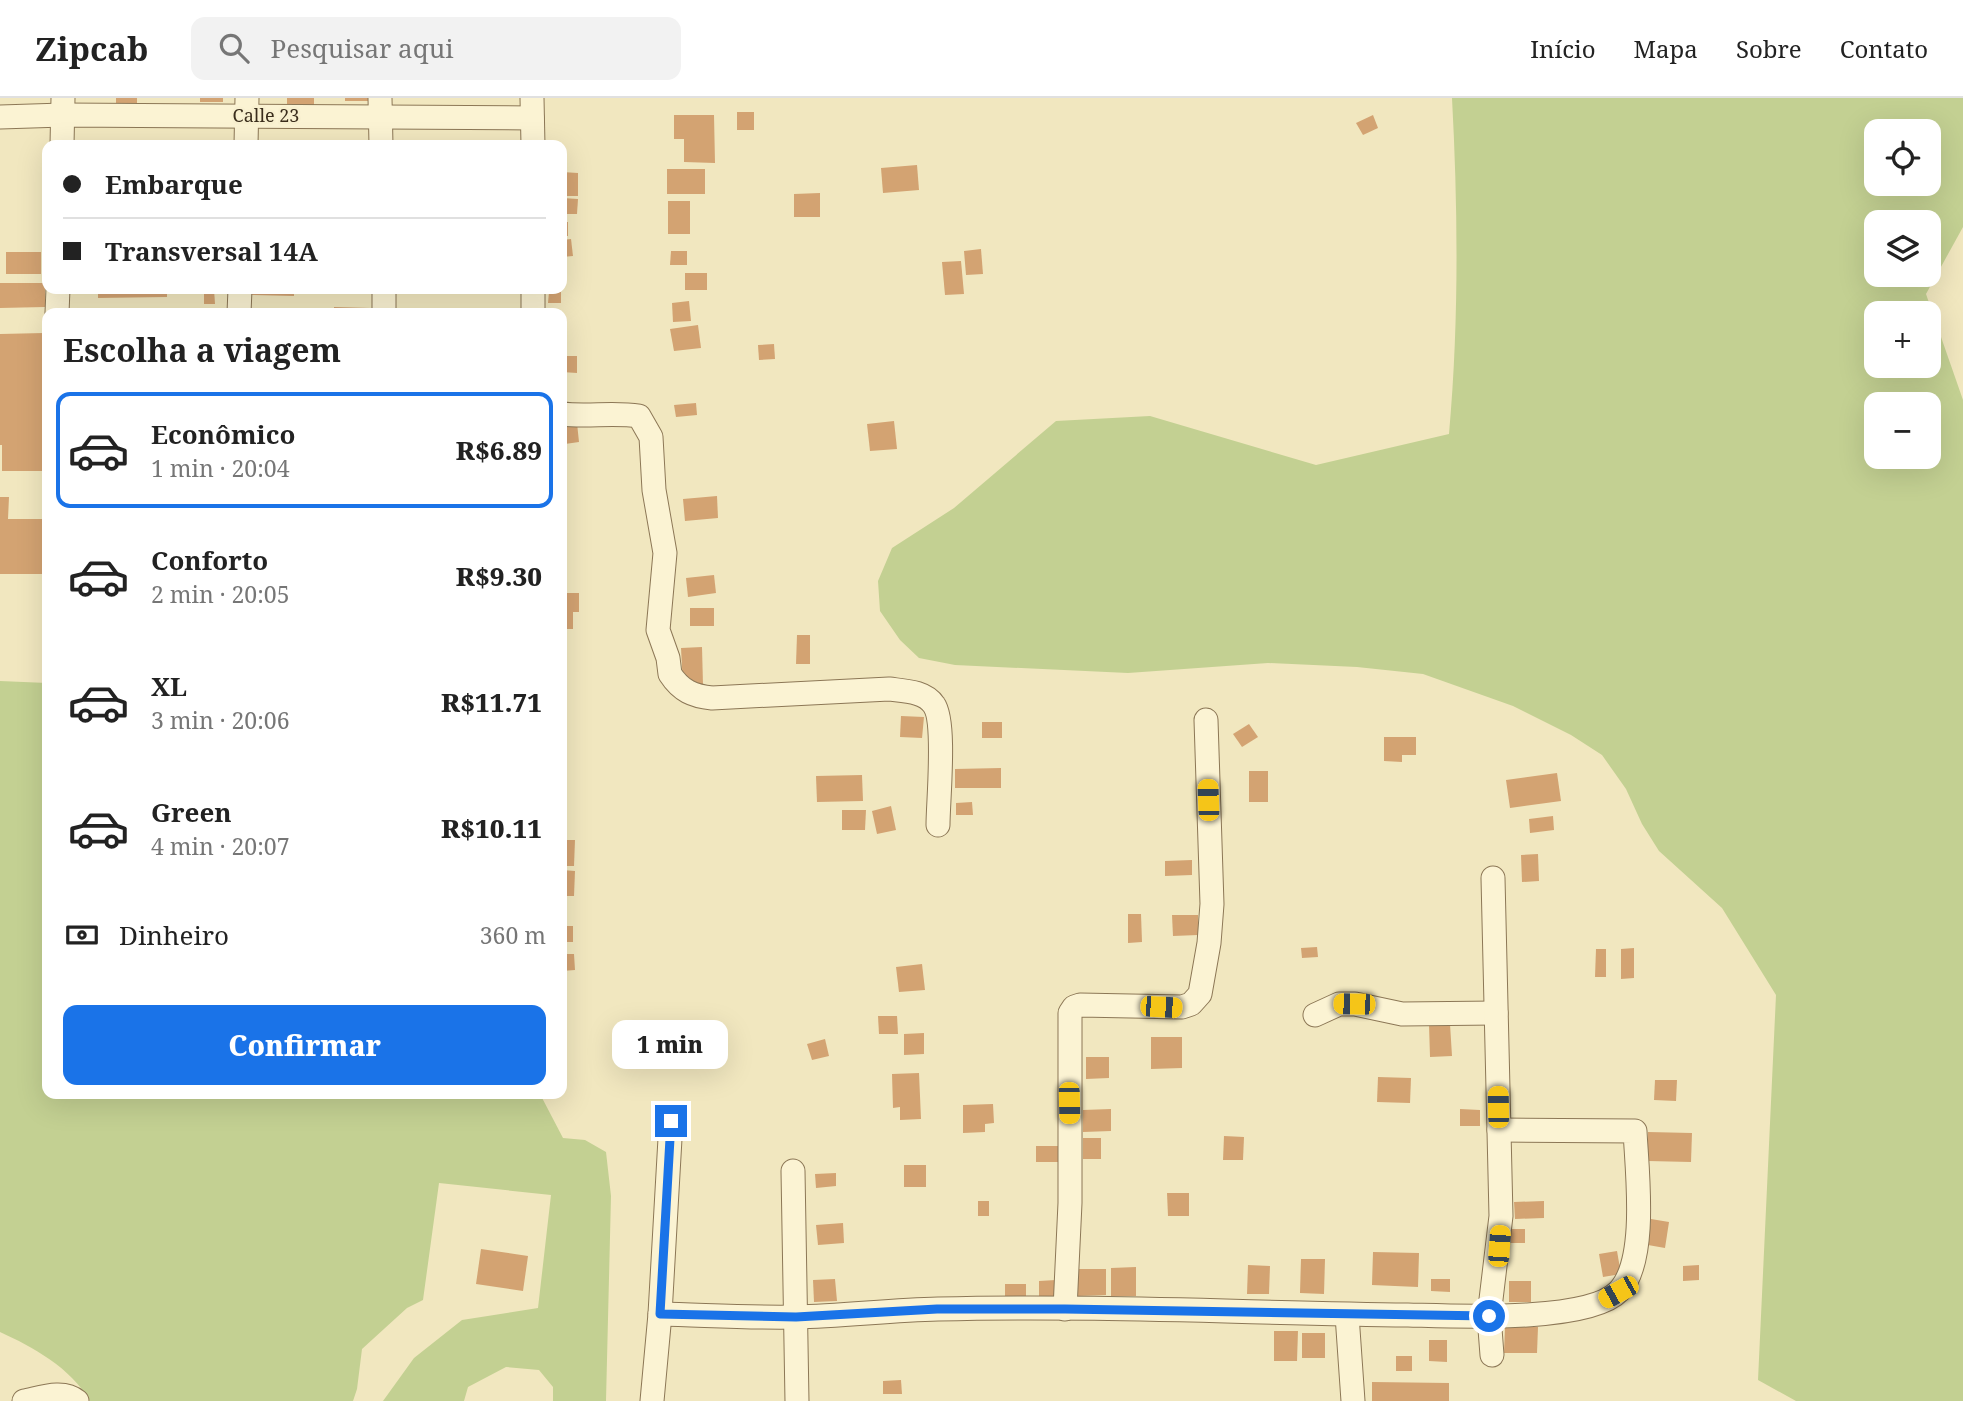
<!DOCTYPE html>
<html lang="pt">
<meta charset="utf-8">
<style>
:root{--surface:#fff;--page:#f2f2f2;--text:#222;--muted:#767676;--line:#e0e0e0;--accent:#1a73e8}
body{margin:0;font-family:"Noto Serif",serif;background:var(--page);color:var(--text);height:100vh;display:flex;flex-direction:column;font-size:26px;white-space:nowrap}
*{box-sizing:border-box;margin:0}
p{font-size:23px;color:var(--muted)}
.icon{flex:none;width:38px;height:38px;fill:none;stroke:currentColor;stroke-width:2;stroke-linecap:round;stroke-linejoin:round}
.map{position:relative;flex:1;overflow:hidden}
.side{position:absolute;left:42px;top:210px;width:525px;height:791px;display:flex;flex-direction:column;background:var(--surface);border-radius:14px;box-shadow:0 7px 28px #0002}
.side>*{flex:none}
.guide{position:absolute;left:42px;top:42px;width:525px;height:154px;border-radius:14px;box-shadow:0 7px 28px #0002;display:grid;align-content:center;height:154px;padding:0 21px;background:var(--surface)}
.controls{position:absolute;left:1864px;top:21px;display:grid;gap:14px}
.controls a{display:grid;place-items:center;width:77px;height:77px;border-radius:14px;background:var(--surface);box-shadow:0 7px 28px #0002;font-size:35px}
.end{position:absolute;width:32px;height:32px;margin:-16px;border:9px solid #1a73e8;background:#fff;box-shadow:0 0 0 4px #fff}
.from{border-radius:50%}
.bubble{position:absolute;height:49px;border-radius:14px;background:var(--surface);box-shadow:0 7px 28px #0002;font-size:23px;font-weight:800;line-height:49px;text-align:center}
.car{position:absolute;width:21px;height:42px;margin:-21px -10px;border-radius:9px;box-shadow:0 0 5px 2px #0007;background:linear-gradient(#f5c518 24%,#345 0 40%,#f5c518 0 76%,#345 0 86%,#f5c518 0)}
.guide b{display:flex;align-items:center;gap:24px;height:66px;font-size:26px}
.guide b+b{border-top:2px solid var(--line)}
.guide i{width:18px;height:18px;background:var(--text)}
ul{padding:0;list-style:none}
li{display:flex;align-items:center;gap:21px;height:116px;margin:0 14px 10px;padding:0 7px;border:4px solid transparent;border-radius:14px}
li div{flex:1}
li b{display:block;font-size:26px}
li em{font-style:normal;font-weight:800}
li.current{border-color:var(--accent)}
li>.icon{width:63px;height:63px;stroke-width:1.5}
h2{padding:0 21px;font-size:32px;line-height:84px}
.pay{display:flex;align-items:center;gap:18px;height:77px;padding:0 21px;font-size:26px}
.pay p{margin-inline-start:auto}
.action{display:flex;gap:14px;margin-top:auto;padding:14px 21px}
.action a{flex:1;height:80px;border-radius:14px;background:var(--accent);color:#fff;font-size:28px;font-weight:800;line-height:80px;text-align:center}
header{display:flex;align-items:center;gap:42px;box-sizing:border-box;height:98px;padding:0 35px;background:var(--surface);border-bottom:2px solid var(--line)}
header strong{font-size:33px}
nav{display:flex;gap:38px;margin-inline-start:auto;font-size:24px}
.search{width:490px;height:63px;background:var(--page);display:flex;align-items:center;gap:18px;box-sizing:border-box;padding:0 24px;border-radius:14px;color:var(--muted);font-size:26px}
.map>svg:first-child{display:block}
.green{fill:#c3d092;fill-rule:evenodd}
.building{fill:#d3a372}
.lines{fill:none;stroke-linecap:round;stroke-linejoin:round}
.street-casing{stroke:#8c7756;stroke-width:25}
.street{stroke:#fbf3d3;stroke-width:23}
.route{stroke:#1a73e8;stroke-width:9}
.labels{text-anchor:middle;stroke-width:5;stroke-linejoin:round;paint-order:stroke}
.street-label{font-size:18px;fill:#3a2d1c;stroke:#f8f0cf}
</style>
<header>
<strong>Zipcab</strong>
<div class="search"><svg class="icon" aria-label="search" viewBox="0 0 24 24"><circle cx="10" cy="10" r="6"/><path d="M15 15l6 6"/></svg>Pesquisar aqui</div>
<nav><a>Início</a><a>Mapa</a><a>Sobre</a><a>Contato</a></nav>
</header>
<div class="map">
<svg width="1963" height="1303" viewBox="0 0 1963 1303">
<rect width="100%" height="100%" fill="#f1e7bf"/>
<g class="green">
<path d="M1452 0H1963V129L1926 196 1963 302V1303H1796L1758 1282 1776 897 1722 810 1659 753 1642 726 1626 691 1602 657 1571 637 1513 608 1423 576 1357 569 1268 565 1128 575 955 567 919 560 900 542 880 513 878 483 892 450 954 410 1056 323 1150 318 1316 367 1449 336C1459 225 1458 112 1452 0ZM1876 33H1928V86H1876ZM1876 124H1928V177H1876ZM1876 215H1928V268H1876ZM1876 306H1928V359H1876Z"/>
<path d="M0 583 47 585V996H540L563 1040 585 1042 606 1054 611 1098 606 1303H553V1289L539 1272 506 1269 468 1289 464 1303H383L414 1260 462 1222 538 1210 551 1097 439 1085 423 1202 407 1210 362 1251 357 1291 353 1303H90C71 1270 33 1249 0 1234Z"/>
</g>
<g class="building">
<rect x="116" y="0" width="21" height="7"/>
<rect x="200" y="0" width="23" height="4"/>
<rect x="287" y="0" width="27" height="7"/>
<rect x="345" y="0" width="24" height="3"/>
<rect x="737" y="14" width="17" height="18"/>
<polygon points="674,17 714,17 715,65 684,64 684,41 674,41"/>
<polygon points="1373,17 1378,30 1363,37 1356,25"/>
<polygon points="565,51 565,67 562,67 562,52"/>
<polygon points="917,67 919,92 883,95 881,70"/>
<rect x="667" y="71" width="38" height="25"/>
<polygon points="562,74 578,75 578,98 562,98"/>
<polygon points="820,95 820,119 794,119 794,96"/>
<polygon points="562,100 578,101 577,116 562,116"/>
<rect x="668" y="103" width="22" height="33"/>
<rect x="562" y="124" width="6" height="14"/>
<polygon points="571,141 573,158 562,159 562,142"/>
<polygon points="981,151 983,176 966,177 964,153"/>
<polygon points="671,153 687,153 687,167 670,167"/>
<rect x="6" y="154" width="35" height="22"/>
<polygon points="961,163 964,196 945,197 942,164"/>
<rect x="685" y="175" width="22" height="17"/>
<polygon points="0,185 45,185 45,209 0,210"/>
<polygon points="98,191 167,191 167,199 98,200"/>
<polygon points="204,191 214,191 215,206 204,206"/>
<polygon points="253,191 294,191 294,198 252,197"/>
<polygon points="549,194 561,194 561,205 548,205"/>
<polygon points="689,203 691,223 673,224 672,205"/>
<polygon points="334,209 370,210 370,215 334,215"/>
<polygon points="474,211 511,212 511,215 474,215"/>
<rect x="562" y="225" width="5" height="11"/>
<polygon points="698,227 701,250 674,253 670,231"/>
<polygon points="44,235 44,373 2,373 2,347 0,347 0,236"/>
<polygon points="774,246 775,261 759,262 758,247"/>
<polygon points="562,258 577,258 577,275 562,274"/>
<polygon points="696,305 697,317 676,319 674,307"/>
<polygon points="894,323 897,351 870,353 867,326"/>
<polygon points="577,325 579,344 565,346 566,360 562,361 562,326"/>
<polygon points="717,398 718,420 685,423 683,401"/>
<polygon points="0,399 9,399 8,421 46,421 45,476 0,476"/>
<polygon points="562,412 565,412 566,428 562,428"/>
<polygon points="714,477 716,495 688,499 686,480"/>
<polygon points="562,495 579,495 579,514 573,514 573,531 562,531"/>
<rect x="690" y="510" width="24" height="18"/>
<polygon points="797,537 810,537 810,566 796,566"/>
<polygon points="702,549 703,587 683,588 681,550"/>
<polygon points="901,618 924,619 922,640 900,639"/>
<rect x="982" y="624" width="20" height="16"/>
<polygon points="1249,626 1258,639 1242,649 1233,636"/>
<polygon points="1384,639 1416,639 1416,657 1402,657 1402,664 1384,663"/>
<polygon points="1001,670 1001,690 955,690 955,671"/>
<rect x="1249" y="673" width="19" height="31"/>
<polygon points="1557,675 1561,703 1510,710 1506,682"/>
<polygon points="862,677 863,703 817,704 816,678"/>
<polygon points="972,704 973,717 956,717 956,705"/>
<polygon points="891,708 896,732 877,736 872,713"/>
<polygon points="842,712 866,712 865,732 842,732"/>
<polygon points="1553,718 1554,732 1530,735 1529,721"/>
<polygon points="562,742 575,742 574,768 562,768"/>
<polygon points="1538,756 1539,783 1522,784 1521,757"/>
<polygon points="1192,762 1192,777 1165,778 1165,763"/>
<polygon points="562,772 575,773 574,798 562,798"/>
<polygon points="1128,816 1141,816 1142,844 1128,845"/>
<polygon points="1172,817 1198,817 1198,837 1173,838"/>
<polygon points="562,828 573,828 573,844 565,844 565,852 562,852"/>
<polygon points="1317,849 1318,859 1302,860 1301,850"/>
<polygon points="1634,850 1634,880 1621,881 1621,851"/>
<polygon points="1596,851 1606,851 1606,879 1595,879"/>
<polygon points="562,856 574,856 575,872 562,873"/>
<polygon points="922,866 925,892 899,894 896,869"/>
<polygon points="878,918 897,918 898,936 879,936"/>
<polygon points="1450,926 1452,958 1430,959 1429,927"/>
<polygon points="924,935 924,956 904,957 904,936"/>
<polygon points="1151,939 1182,939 1182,970 1151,971"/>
<polygon points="825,941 829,958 812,962 807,946"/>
<polygon points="1086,959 1109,959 1109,980 1086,981"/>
<polygon points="919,975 921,1021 900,1022 900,1009 893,1010 892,976"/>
<polygon points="1378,979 1411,980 1410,1005 1377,1004"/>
<polygon points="1655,982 1677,982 1676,1003 1654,1002"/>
<polygon points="993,1006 994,1025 985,1026 985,1034 963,1035 963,1007"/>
<polygon points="1111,1011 1111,1033 1083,1034 1083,1012"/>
<polygon points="1460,1011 1480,1012 1480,1028 1460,1028"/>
<polygon points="1648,1034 1692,1035 1691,1064 1648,1063"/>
<polygon points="1224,1038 1244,1039 1243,1062 1223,1062"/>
<rect x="1083" y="1040" width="18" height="21"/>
<rect x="1036" y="1048" width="22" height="16"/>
<rect x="904" y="1067" width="22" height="22"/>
<polygon points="836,1075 836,1088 816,1090 815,1076"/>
<polygon points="1167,1095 1189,1095 1189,1118 1168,1118"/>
<rect x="978" y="1103" width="11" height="15"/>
<polygon points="1544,1103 1544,1120 1515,1121 1514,1104"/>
<polygon points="1651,1121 1669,1124 1665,1150 1648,1147"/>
<polygon points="843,1125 844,1145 818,1147 816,1127"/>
<rect x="1511" y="1131" width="14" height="14"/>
<polygon points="481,1151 528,1158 523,1193 476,1186"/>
<polygon points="1617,1153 1621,1176 1603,1179 1599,1156"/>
<polygon points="1373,1154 1419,1155 1418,1189 1372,1187"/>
<polygon points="1301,1161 1325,1161 1324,1196 1300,1195"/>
<polygon points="1248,1167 1270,1168 1269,1196 1247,1196"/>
<polygon points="1699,1167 1699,1182 1683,1183 1683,1168"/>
<polygon points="1136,1169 1136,1198 1111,1198 1111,1170"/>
<polygon points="1078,1171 1106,1171 1106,1197 1078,1198"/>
<polygon points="835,1181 837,1203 814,1204 813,1182"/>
<polygon points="1431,1181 1450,1181 1450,1194 1431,1193"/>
<polygon points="1056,1182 1057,1199 1039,1200 1039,1183"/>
<rect x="1509" y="1183" width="22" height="21"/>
<rect x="1005" y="1186" width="21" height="17"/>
<polygon points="1505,1229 1538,1229 1537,1255 1504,1255"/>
<polygon points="1274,1233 1298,1233 1297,1263 1274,1263"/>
<rect x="1302" y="1235" width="23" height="25"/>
<polygon points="1429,1242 1447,1242 1447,1264 1429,1263"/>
<rect x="1396" y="1258" width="16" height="15"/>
<polygon points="901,1282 902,1296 883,1296 883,1283"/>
<polygon points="1372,1284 1449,1285 1449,1303 1372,1303"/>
</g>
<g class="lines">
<g class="street-casing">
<g id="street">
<polyline points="380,0 381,47"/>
<polyline points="532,0 533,47"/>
<polyline points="0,19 63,17 532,20"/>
<polyline points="62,47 63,0"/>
<polyline points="246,47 247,0"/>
<polyline points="384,191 384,215"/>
<polyline points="57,215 58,191"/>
<polyline points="239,215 240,191"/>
<polyline points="533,215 533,191"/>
<path d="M562 316C588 319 613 314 639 318L651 339 654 392 665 455 658 532 668 560 670 576C681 593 693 598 712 600L889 591C904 593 925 593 934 607 946 624 938 703 938 727"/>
<polyline points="1315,917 1339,906 1355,906 1402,916 1496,915"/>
<polyline points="793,1073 797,1303"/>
<polyline points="1065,1211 1070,1105 1070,915 1074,909 1080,907 1182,909 1191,906 1200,896 1209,845 1212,806 1206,622"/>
<path d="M660 1216C705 1217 751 1220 796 1219 843 1218 891 1212 938 1211 1094 1207 1251 1215 1408 1217 1453 1218 1589 1225 1619 1193 1648 1163 1637 1074 1635 1033L1499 1032"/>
<polyline points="1347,1217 1353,1303"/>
<polyline points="1492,1257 1489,1218 1501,1118 1493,780"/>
<path d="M24 1303C40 1300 63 1291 77 1303"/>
<polyline points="652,1303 660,1216 671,1023"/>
</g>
</g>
<use href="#street" class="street"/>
</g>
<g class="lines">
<polyline class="route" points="671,1023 660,1216 796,1219 937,1211 1065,1211 1489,1218"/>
</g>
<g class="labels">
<g class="street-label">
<text x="266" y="24">Calle 23</text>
</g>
</g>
</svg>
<div class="controls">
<a><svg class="icon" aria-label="locate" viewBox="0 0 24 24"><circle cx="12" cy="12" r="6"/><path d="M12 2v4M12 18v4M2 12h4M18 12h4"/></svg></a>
<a><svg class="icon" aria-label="layers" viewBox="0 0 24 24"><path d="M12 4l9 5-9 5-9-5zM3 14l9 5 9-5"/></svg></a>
<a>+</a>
<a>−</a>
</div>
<i class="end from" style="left:1489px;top:1218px"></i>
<i class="end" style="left:671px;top:1023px"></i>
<div class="bubble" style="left:612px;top:922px;width:116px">1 min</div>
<i class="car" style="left:1208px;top:702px;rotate:358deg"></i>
<i class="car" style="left:1354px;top:906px;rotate:271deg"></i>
<i class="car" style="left:1161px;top:909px;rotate:93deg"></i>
<i class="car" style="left:1069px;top:1005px;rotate:179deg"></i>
<i class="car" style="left:1498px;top:1009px;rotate:359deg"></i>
<i class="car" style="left:1499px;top:1148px;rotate:4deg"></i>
<i class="car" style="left:1618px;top:1194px;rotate:241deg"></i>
<div class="guide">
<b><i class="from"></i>Embarque</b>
<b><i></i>Transversal 14A</b>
</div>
<section class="side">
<h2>Escolha a viagem</h2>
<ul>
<li class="current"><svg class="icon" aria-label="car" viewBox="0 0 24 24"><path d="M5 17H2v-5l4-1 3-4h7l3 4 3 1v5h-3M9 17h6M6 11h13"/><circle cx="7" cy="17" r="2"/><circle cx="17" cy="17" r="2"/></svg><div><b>Econômico</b><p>1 min · 20:04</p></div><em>R$6.89</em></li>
<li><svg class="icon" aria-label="car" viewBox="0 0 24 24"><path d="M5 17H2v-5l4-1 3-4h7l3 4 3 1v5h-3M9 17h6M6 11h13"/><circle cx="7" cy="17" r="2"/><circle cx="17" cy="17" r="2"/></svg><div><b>Conforto</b><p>2 min · 20:05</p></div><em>R$9.30</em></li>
<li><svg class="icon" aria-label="car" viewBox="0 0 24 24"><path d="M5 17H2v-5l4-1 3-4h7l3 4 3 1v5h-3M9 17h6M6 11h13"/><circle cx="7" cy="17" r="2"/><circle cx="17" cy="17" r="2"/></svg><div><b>XL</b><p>3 min · 20:06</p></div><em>R$11.71</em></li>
<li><svg class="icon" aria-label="car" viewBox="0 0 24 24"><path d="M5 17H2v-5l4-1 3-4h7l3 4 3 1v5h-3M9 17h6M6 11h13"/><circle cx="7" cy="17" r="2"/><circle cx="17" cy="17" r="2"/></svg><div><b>Green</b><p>4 min · 20:07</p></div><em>R$10.11</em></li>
</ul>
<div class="pay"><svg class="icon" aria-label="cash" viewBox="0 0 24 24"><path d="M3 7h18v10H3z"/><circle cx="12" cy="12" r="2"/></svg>Dinheiro<p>360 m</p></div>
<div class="action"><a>Confirmar</a></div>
</section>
</div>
